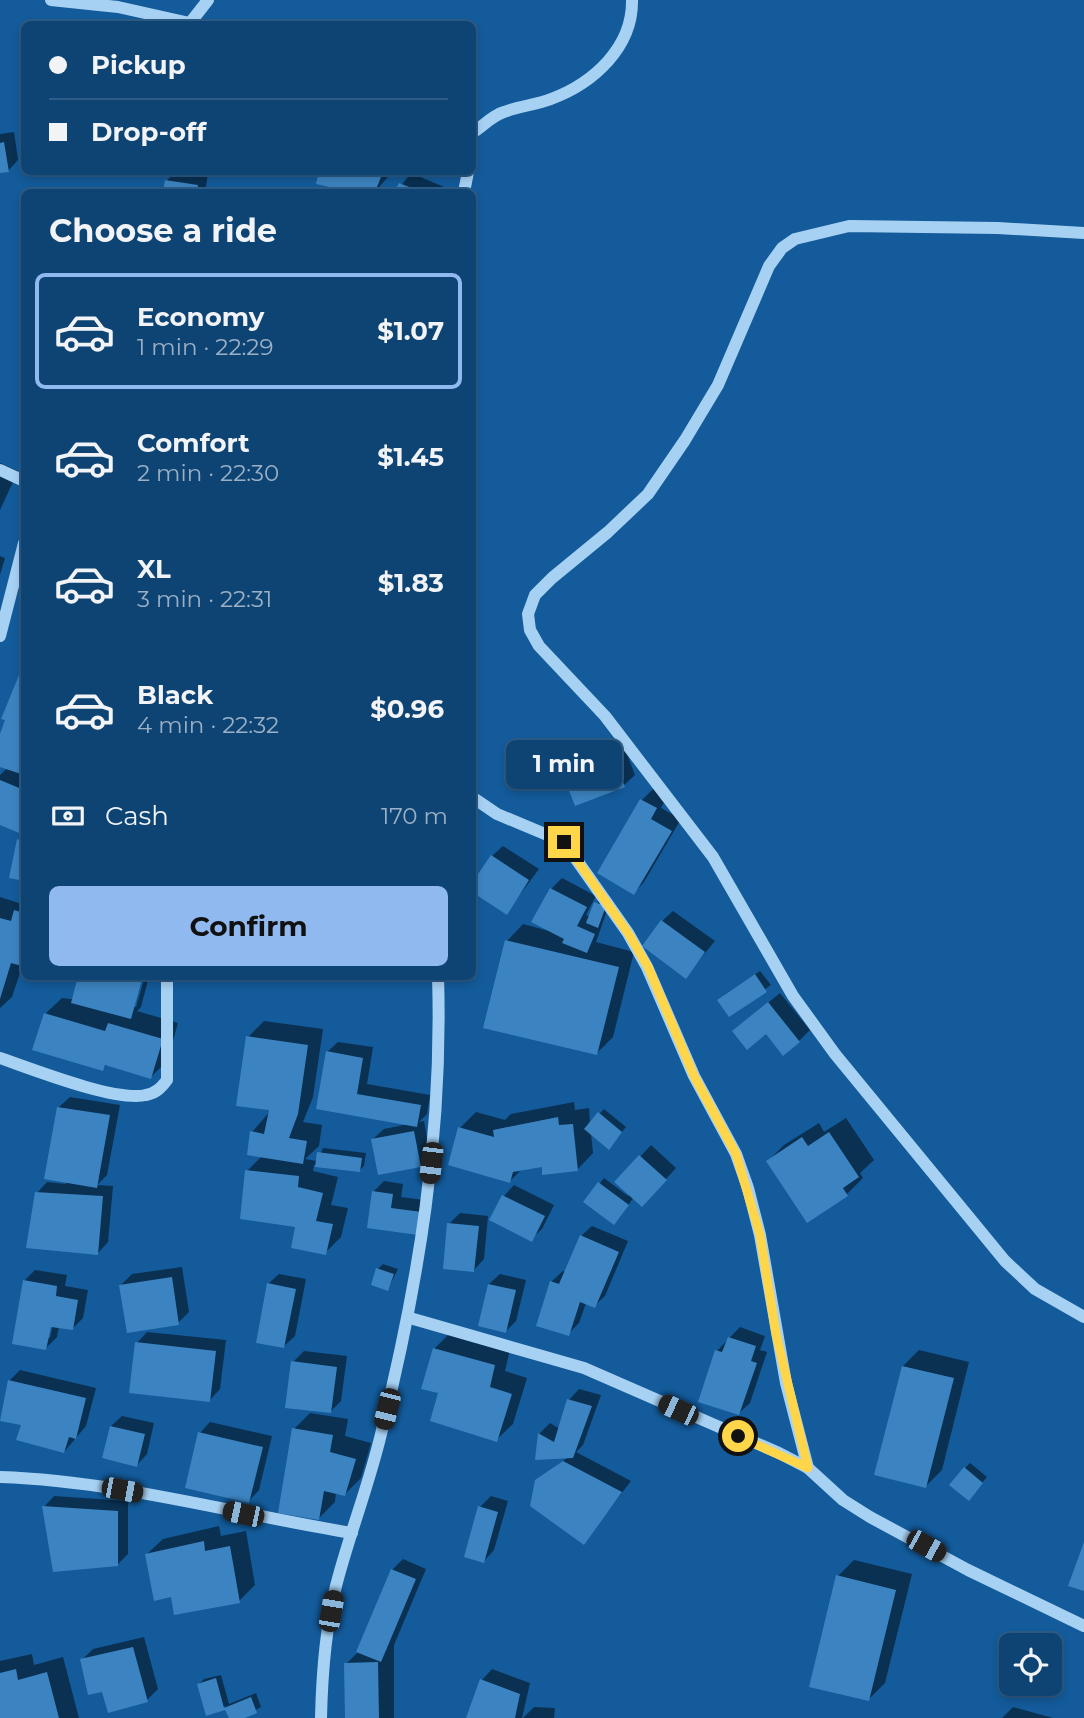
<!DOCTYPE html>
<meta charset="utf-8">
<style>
:root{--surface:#0e4474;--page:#174b79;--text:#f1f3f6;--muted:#9bb0c5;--line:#2e5c86;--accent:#90b9f0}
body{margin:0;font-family:Montserrat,sans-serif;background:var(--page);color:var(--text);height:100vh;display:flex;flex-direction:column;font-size:26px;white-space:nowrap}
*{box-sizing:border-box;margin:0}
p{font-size:23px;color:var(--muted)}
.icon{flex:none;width:38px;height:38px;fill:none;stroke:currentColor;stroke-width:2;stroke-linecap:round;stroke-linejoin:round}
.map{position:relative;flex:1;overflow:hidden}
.details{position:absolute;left:21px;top:189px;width:455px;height:791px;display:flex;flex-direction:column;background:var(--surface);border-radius:10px;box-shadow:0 4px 10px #0003,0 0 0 2px var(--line)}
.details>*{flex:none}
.guide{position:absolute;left:21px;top:21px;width:455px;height:154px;border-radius:10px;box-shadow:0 4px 10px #0003,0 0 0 2px var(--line);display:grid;align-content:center;height:154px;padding:0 28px;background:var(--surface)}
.controls{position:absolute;left:999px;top:1633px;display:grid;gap:14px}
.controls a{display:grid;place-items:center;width:63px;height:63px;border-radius:10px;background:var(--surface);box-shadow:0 4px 10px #0003,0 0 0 2px var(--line);font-size:35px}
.end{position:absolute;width:32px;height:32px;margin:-16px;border:9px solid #ffd54a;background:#111;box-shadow:0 0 0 4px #111}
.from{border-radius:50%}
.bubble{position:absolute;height:49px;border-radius:10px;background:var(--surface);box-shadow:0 4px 10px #0003,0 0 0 2px var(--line);font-size:23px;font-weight:700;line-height:49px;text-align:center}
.car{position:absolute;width:21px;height:42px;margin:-21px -10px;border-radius:9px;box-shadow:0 0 5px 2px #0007;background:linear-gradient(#222 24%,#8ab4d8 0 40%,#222 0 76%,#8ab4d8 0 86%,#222 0)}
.guide b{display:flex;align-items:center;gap:24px;height:66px;font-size:26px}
.guide b+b{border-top:2px solid var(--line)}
.guide i{width:18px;height:18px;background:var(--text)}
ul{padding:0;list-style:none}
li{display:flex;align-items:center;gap:21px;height:116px;margin:0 14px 10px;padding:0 14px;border:4px solid transparent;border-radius:10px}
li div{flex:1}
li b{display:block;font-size:26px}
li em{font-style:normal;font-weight:700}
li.selected{border-color:var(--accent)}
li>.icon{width:63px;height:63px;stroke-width:1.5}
h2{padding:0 28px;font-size:32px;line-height:84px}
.pay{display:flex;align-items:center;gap:18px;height:77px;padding:0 28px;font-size:26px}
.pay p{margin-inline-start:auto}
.action{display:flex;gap:14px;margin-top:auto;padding:14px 28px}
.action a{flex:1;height:80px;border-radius:10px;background:var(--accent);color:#111;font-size:28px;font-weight:700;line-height:80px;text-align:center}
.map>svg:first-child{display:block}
.shadow{fill:#0007;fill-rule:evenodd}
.building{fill:#3c84c1}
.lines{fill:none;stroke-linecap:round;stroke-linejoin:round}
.minor{stroke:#a7d1f3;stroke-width:12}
.route{stroke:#ffd54a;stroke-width:9}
</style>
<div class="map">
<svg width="1084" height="1718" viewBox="0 0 1084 1718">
<rect width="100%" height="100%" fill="#135b9b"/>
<g class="shadow">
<polygon points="14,132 18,160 8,171 0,172 0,134"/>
<polygon points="61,172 126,172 61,174"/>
<polygon points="176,172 208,174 205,192 165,192 167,180"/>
<polygon points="313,172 392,172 375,192 360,192 318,183 320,174"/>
<polygon points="411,173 456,192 396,192"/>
<polygon points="0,463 18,471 0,510"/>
<polygon points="0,556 5,558 0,575"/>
<polygon points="24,666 24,833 0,823 0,775 7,768 0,765 0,739 7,719 3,718"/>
<polygon points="622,741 635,775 624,785 563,770 573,759"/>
<polygon points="653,789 667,797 661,808 681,819 644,882 634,893 642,800"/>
<polygon points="24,834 24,879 11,876 18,840"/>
<polygon points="503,846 539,869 507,912 492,856"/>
<polygon points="562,878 596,896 586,915 590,917 600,898 610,902 596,942 634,952 613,1037 597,1053 507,941 523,924 549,931 551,889"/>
<polygon points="0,897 22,904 24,901 24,961 12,997 0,1008"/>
<polygon points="673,911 715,941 686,976 662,921"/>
<polygon points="760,971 771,985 730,1015 724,995"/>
<polygon points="145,976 149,976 141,1007 137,1011 178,1023 167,1061 151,1077 107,1064 102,1069 45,1014 62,998 136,1007"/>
<polygon points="780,993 810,1030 799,1041 766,1032 734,1031"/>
<polygon points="264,1021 323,1029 313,1097 303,1122 322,1125 319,1146 305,1159 317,1161 323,1148 366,1153 364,1166 359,1171 314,1165 313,1171 338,1177 331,1205 348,1208 341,1237 325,1253 247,1171 262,1156 252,1132 272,1109 248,1037"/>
<polygon points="338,1042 373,1047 367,1084 430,1095 427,1114 419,1122 424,1121 430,1154 420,1165 373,1139 384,1129 409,1124 318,1107 327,1052"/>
<polygon points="70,1097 120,1105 107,1175 97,1185 113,1186 108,1242 98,1253 37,1193 47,1182 66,1184 59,1107"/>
<polygon points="574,1102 575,1110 589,1108 590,1124 604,1109 626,1127 613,1142 591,1133 593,1153 577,1170 543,1165 522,1169 510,1181 460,1128 476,1112 505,1120 511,1114"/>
<polygon points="846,1118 874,1160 860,1173 863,1178 847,1194 807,1220 768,1161 784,1145 819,1123 824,1132"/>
<polygon points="651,1145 676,1168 652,1194 634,1197 619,1218 586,1202 604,1178 628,1196 630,1194 617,1182"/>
<polygon points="384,1181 403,1184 401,1197 432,1201 418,1233 373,1192"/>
<polygon points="514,1185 554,1205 542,1229 531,1239 491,1220 504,1196"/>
<polygon points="460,1213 488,1216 484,1259 474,1270 449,1224"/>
<polygon points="592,1226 628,1241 605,1296 594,1306 586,1303 579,1323 568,1334 538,1325 552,1281 563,1271 566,1272 581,1236"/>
<polygon points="383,1264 398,1269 388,1289 378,1269"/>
<polygon points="182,1267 189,1312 178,1323 121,1285 132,1274"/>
<path d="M35 1270 67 1275 65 1286 88 1290 83 1318 72 1329 59 1326 57 1337 46 1348 24 1281ZM54 1318 50 1338H47Z"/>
<polygon points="279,1274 306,1279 295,1336 284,1346 268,1284"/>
<polygon points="500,1274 526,1280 516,1321 506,1331 489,1284"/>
<polygon points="740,1327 765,1336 760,1350 767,1352 750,1403 739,1413 717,1351"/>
<polygon points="147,1332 226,1340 220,1389 210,1400 137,1343"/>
<polygon points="450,1333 510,1349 505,1371 527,1378 513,1424 496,1440 441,1391 434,1349"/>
<polygon points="919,1350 969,1362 942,1470 926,1486 903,1366"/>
<polygon points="304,1351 347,1356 341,1401 330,1412 293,1362"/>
<polygon points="20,1370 96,1388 86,1426 64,1452 23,1424 9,1381"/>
<polygon points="579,1389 601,1395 583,1445 576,1452 631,1481 584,1542 537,1481 568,1457 539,1434 550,1423 560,1429 569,1400"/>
<polygon points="310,1413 348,1419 345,1436 371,1443 361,1478 345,1494 336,1492 335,1502 319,1518 294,1429"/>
<polygon points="122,1416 154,1423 147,1454 137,1465 111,1426"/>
<polygon points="210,1422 272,1436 259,1490 249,1501 200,1433"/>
<polygon points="970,1463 987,1477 973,1493 965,1468"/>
<polygon points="54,1496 128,1501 128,1554 117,1565 44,1507"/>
<polygon points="491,1496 508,1501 494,1550 484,1561 480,1507"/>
<polygon points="219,1526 221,1536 246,1531 255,1585 239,1601 173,1595 146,1555 163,1539"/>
<polygon points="403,1559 426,1569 394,1645 394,1718 347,1718 346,1664 358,1652 392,1570"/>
<polygon points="854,1560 912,1574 885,1683 869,1699 838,1576"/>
<polygon points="144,1637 158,1689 147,1700 103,1690 82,1660 93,1649"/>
<polygon points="32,1654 34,1665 63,1657 79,1718 0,1718 0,1661"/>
<polygon points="492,1669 530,1683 522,1718 468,1718 482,1680"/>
<polygon points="221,1675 229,1704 256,1693 261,1707 241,1718 230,1718 225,1706 208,1714 199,1684 204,1679"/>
<polygon points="534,1707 555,1708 554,1718 523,1718"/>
<polygon points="1013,1707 1053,1718 1002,1718"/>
</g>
<g class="building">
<polygon points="4,142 9,172 0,173 0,143"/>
<polygon points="60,172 125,172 125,175 60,176"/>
<polygon points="309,172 383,172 375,192 352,192 316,184 318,175"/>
<polygon points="165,180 198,185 197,192 163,192"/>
<polygon points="399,183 422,192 394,192"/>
<polygon points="24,663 24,775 0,767 0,734 5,720 1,719"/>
<polygon points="611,750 625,787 575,806 561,770"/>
<polygon points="0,780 24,790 24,835 0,825"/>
<polygon points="640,799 657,808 651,819 672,831 634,895 597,873"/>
<polygon points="17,839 24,841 24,881 9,878"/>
<polygon points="491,855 529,880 507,915 472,892 472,883"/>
<polygon points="550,888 587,907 577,926 595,934 587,953 562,943 564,939 531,922"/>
<polygon points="594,902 606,906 598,928 586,923"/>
<polygon points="14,910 24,913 24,956 22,966 11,963 0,999 0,918 11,921"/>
<polygon points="661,920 705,952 686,979 642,946"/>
<polygon points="505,940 619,967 597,1055 483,1028"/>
<polygon points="755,974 767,992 729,1017 717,1000"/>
<polygon points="78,976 143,976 131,1019 71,1003"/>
<polygon points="768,1002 800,1042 783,1056 766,1034 747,1050 732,1031"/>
<polygon points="44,1013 105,1031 108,1023 163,1039 151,1079 105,1065 103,1071 32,1050"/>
<polygon points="246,1036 308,1045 298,1114 289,1138 307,1141 303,1164 247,1155 250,1131 264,1134 269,1110 236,1106"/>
<polygon points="326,1051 363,1058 357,1094 421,1105 417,1127 316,1109"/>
<polygon points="57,1107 110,1115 97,1188 44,1179"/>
<polygon points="598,1112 622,1132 609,1150 584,1129"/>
<polygon points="558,1117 559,1125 573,1124 578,1171 542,1175 542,1167 513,1172 510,1183 448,1165 458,1127 494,1137 493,1130"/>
<polygon points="414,1131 421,1167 378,1175 371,1139"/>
<polygon points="829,1132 859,1177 843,1188 848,1196 807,1223 766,1161 802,1137 808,1146"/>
<polygon points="317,1152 362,1158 360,1172 315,1167"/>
<polygon points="639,1155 667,1180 642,1207 614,1182"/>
<polygon points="245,1170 299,1176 298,1187 323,1193 316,1221 333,1224 326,1255 291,1248 295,1227 240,1219"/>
<polygon points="598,1182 629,1205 614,1225 583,1202"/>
<polygon points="372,1191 393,1194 391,1208 422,1212 418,1235 367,1228"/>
<polygon points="35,1192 103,1196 98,1255 26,1248"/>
<polygon points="502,1195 545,1216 532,1242 489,1220"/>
<polygon points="447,1223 479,1226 474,1272 443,1269"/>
<polygon points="580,1235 619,1252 595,1308 580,1302 569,1336 536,1326 550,1281 559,1284"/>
<polygon points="376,1268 394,1274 388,1291 371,1285"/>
<polygon points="172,1277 179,1325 127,1333 119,1285"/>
<polygon points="23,1280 57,1286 56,1296 78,1300 73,1330 51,1327 46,1350 12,1344"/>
<polygon points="267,1283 296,1289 284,1348 256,1343"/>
<polygon points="488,1284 516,1290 506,1333 478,1326"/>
<polygon points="728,1337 756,1346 751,1361 757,1363 739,1415 698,1402 715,1350 722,1352"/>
<polygon points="135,1342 216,1351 210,1402 129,1393"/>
<polygon points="433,1348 495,1365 490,1387 512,1394 497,1442 430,1421 438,1393 421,1389"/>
<polygon points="291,1361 337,1367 331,1413 285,1408"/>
<polygon points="902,1366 954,1378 926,1488 874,1475"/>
<polygon points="8,1380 86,1398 76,1439 69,1437 64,1453 16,1440 21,1425 0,1421"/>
<polygon points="567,1399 592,1406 573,1458 535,1460 538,1433 554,1442"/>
<polygon points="110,1426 145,1434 137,1467 102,1458"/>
<polygon points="292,1428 333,1435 330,1452 356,1459 345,1496 324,1491 319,1520 278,1513"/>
<polygon points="198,1432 263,1447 249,1503 185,1488"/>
<polygon points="563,1461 622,1492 584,1545 530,1506 535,1480"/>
<polygon points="964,1467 983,1483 969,1501 949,1485"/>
<polygon points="42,1506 118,1511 118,1566 53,1572"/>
<polygon points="478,1506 498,1512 484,1563 464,1557"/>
<polygon points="204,1541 205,1551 230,1546 240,1603 174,1615 171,1597 154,1601 145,1554"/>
<polygon points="1084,1542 1084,1591 1068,1586"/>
<polygon points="391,1569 416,1579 381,1662 356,1652"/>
<polygon points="836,1575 896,1590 869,1701 809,1687"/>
<polygon points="133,1647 148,1702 108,1713 102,1692 88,1695 80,1659"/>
<polygon points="378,1662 379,1718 345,1718 344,1663"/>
<polygon points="16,1669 18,1680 47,1672 59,1718 0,1718 0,1673"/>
<polygon points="216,1678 224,1708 251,1697 257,1713 245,1718 229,1718 225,1710 206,1716 197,1684"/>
<polygon points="480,1679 520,1694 515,1718 466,1718"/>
</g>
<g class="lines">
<g class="minor">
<polyline points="51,0 118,7 194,24"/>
<polyline points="190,23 208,0"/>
<path d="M472 133C484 126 491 116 504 112 519 106 536 105 551 99 594 83 633 47 632 0"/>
<polyline points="464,192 468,172"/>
<polyline points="1084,233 998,228 849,226 795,239 782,248 769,266 718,385 685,440 648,494 608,532 552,578 535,595 528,614 530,630 539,646 605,716 713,857 793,996 835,1054 1005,1261 1035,1289 1084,1317"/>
<polyline points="0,470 24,481"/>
<polyline points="0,636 24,543"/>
<polyline points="472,797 497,814 564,842 628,933 647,967 694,1076 736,1154 748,1188 760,1235 786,1383 808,1468"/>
<path d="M0 1058C32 1069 115 1102 146 1095 156 1093 161 1088 167 1080V976"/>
<polyline points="410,1318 584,1368 779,1453 808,1468 843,1500 870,1517 968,1570 1084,1626"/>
<path d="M0 1477C119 1481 235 1514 352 1533"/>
<path d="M321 1718C322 1673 325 1630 336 1586 349 1535 369 1485 381 1434 419 1281 443 1134 438 976"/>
</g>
</g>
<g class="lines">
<polyline class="route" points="564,842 628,933 648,967 694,1076 736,1154 760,1235 776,1334 808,1468 738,1436"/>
</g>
</svg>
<div class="controls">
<a><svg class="icon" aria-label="locate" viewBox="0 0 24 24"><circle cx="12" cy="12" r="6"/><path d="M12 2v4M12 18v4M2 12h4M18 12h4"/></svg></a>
</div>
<i class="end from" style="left:738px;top:1436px"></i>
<i class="end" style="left:564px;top:842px"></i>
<div class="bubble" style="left:506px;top:740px;width:116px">1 min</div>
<i class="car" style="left:431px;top:1163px;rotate:187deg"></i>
<i class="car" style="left:387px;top:1409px;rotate:194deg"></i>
<i class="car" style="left:678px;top:1410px;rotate:295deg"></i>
<i class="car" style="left:122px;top:1490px;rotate:101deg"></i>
<i class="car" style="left:243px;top:1514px;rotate:282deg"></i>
<i class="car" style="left:926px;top:1546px;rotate:119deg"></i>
<i class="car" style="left:331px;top:1611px;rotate:10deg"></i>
<div class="guide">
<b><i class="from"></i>Pickup</b>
<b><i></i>Drop-off</b>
</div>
<section class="details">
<h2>Choose a ride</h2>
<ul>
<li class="selected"><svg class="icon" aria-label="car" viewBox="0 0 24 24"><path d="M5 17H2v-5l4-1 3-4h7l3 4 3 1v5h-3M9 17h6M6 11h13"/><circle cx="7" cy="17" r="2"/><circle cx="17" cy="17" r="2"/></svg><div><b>Economy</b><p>1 min · 22:29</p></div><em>$1.07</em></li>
<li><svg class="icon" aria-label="car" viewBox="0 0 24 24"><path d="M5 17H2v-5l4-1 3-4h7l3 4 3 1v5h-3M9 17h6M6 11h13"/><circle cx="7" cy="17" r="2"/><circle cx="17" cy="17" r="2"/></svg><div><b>Comfort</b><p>2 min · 22:30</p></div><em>$1.45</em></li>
<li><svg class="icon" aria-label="car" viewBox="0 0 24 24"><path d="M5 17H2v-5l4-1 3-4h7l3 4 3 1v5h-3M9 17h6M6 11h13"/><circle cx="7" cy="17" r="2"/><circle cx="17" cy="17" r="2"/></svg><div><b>XL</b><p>3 min · 22:31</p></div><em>$1.83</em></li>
<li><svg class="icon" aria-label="car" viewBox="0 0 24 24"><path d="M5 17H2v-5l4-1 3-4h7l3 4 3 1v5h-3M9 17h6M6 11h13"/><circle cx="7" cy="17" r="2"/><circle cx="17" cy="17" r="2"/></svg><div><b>Black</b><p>4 min · 22:32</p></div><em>$0.96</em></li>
</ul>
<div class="pay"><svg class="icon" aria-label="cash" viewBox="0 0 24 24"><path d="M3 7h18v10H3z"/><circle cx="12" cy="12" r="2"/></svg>Cash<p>170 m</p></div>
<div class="action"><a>Confirm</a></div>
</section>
</div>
